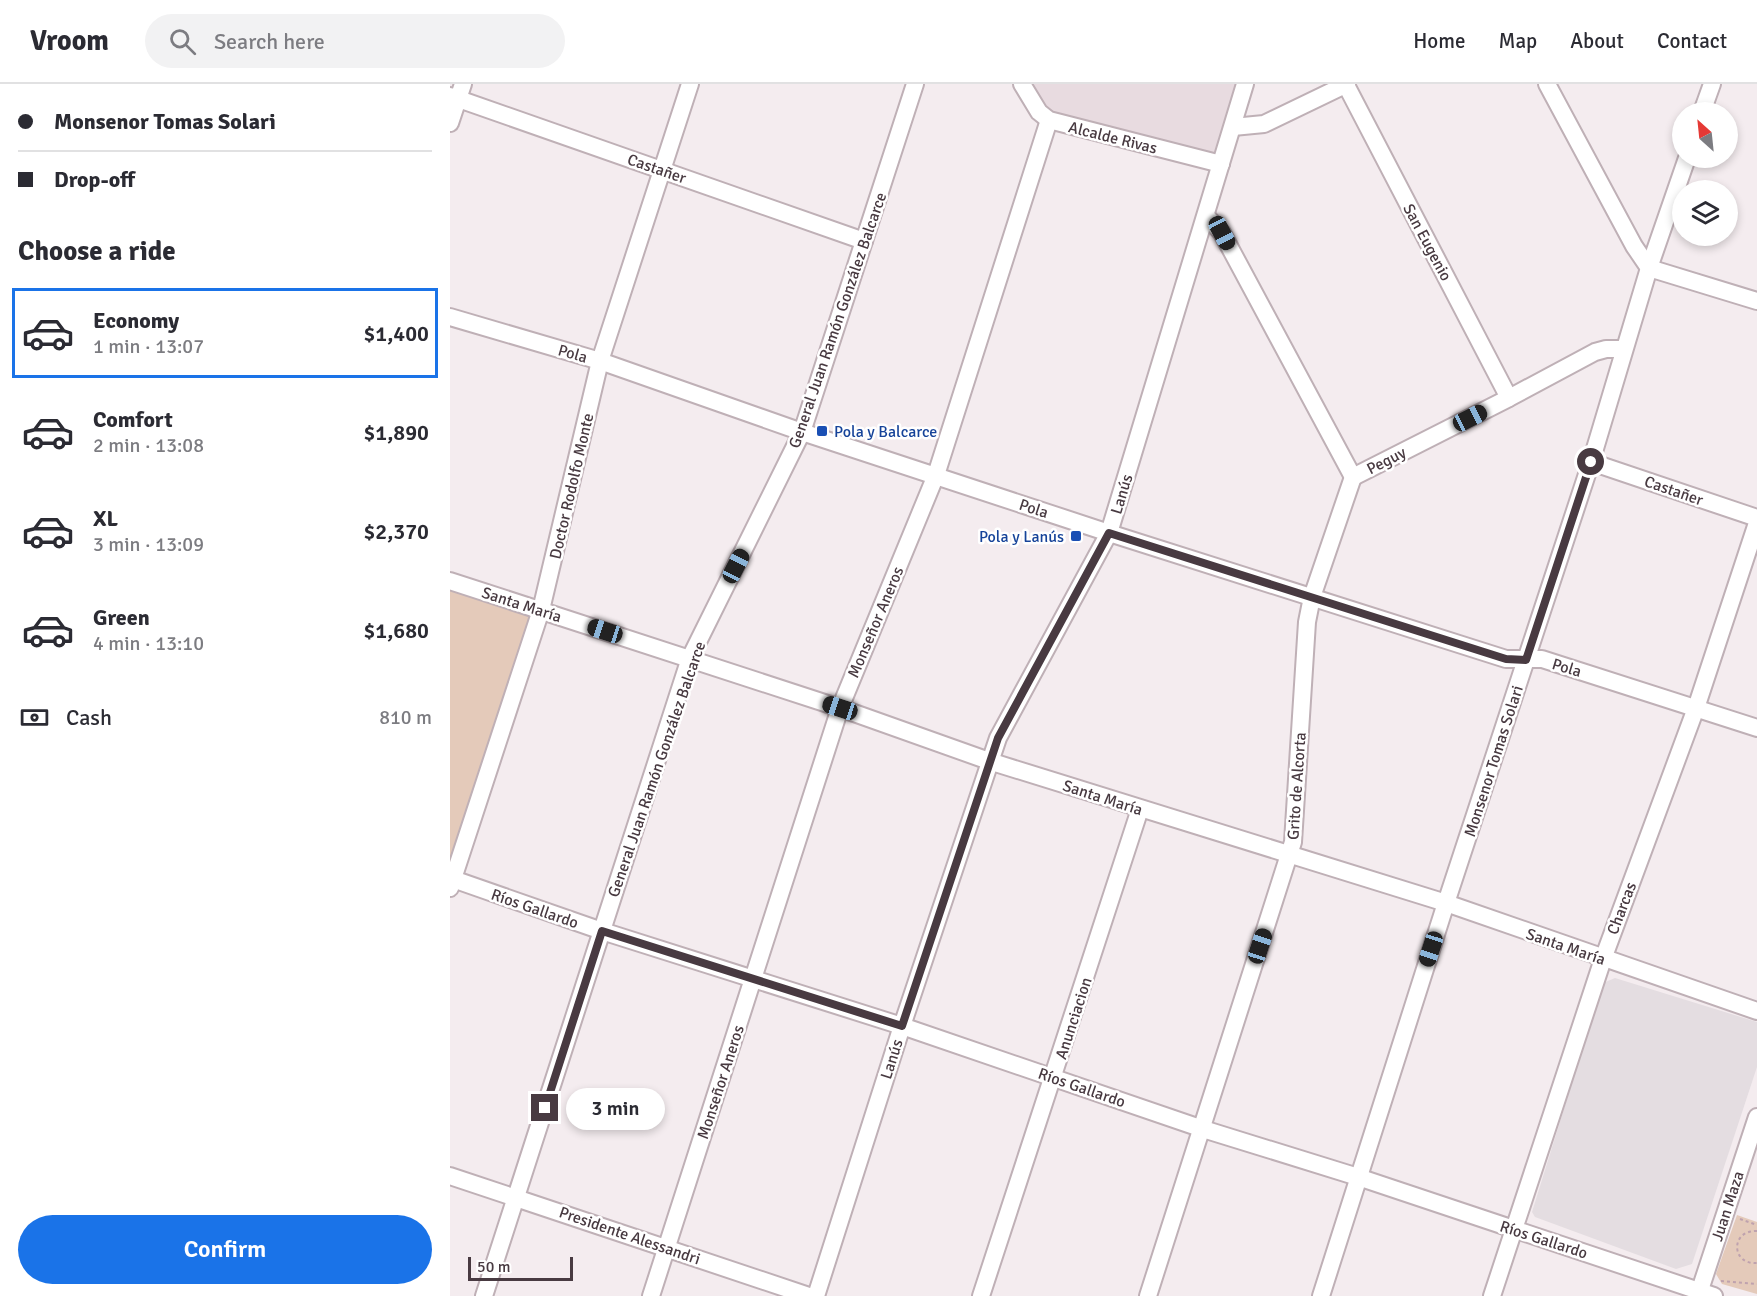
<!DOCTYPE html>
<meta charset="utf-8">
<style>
:root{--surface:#fff;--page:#f2f2f3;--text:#2b2b33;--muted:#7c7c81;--line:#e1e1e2;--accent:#1a73e8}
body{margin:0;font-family:Signika,sans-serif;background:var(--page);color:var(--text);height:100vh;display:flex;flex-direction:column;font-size:22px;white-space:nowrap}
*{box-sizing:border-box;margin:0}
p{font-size:20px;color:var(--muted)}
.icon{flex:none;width:33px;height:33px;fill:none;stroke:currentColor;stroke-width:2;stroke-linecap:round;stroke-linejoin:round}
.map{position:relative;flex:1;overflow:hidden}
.details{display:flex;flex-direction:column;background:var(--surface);width:450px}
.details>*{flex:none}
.hud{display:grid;align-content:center;height:132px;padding:0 18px;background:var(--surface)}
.needle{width:39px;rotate:333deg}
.buttons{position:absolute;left:1222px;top:18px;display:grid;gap:12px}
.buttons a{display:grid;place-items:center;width:66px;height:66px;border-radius:50%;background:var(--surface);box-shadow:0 3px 9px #0003;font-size:30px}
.scale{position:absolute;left:18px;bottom:15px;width:105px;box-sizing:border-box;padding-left:6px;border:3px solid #483a41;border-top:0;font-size:16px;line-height:21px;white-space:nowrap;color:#483a41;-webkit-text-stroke:4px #fff;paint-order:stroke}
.end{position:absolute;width:27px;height:27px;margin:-14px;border:8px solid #483a41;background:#fff;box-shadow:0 0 0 3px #fff}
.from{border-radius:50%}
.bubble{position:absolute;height:42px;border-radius:21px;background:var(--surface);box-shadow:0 3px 9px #0003;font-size:20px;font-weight:600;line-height:42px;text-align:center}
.car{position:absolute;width:18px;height:36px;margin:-18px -9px;border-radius:8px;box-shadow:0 0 4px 2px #0007;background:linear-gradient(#222 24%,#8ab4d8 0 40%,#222 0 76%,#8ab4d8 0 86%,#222 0)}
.hud b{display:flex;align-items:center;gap:21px;height:57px;font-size:22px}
.hud b+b{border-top:2px solid var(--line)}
.hud i{width:15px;height:15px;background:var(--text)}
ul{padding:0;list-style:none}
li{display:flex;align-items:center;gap:18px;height:90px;margin:0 12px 9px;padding:0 6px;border:3px solid transparent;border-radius:0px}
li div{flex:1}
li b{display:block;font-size:22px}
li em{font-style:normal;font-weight:600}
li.on{border-color:var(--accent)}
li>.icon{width:54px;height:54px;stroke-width:1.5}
h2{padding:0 18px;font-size:27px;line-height:72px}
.pay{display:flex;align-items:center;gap:15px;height:66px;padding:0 18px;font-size:22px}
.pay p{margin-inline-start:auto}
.button{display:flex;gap:12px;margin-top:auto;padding:12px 18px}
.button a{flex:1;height:69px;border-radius:36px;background:var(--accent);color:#fff;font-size:24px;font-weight:600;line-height:69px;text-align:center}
header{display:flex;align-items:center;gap:36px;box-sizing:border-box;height:84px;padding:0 30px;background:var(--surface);border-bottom:2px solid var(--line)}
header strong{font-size:28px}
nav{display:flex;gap:33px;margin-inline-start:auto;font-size:21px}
.search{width:420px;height:54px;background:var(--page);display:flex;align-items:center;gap:15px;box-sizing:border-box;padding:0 21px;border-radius:33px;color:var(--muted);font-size:22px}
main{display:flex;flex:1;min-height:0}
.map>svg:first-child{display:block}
.residential{fill:#e8dbe0}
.industrial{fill:#e4dde1}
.green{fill:#e4caba}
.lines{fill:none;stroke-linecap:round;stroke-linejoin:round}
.minor-casing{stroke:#bfb0b6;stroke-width:20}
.path{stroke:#bfa2ae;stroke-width:2;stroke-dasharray:3 3;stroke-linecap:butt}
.minor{stroke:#fff;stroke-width:16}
.route{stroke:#483a41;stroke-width:8}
.transit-dot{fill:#1a4fb4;stroke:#fff;stroke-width:2}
.labels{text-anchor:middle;stroke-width:5;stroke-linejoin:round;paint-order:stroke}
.street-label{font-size:16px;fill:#483a41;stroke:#fff}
.transit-label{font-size:16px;fill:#164399;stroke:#fff;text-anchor:start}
</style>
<header>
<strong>Vroom</strong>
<div class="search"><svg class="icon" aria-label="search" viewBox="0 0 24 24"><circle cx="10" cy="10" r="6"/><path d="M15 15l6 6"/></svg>Search here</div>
<nav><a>Home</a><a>Map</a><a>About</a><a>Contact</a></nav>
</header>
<main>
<section class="details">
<div class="hud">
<b><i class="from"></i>Monsenor Tomas Solari</b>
<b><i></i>Drop-off</b>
</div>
<h2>Choose a ride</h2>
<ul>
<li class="on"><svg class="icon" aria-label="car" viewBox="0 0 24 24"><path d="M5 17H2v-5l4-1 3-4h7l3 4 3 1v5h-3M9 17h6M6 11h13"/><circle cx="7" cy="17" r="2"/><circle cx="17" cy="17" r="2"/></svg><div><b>Economy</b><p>1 min · 13:07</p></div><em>$1,400</em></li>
<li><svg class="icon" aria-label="car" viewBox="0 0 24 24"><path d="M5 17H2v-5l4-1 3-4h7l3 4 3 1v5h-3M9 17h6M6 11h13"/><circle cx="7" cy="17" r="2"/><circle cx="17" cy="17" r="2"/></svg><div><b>Comfort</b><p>2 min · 13:08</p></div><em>$1,890</em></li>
<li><svg class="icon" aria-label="car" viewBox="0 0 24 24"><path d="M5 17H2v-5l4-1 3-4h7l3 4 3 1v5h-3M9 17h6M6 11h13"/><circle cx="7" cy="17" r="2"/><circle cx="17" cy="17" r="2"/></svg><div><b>XL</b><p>3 min · 13:09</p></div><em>$2,370</em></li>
<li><svg class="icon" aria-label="car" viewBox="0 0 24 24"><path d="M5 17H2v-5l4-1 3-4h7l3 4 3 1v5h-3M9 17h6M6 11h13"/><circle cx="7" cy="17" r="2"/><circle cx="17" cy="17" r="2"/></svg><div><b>Green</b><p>4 min · 13:10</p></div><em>$1,680</em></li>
</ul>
<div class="pay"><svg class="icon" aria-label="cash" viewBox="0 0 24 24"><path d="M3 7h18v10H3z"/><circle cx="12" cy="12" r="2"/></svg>Cash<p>810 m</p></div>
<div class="button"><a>Confirm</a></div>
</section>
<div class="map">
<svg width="1307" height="1212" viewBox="0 0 1307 1212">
<rect width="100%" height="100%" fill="#f4ecef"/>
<polygon class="residential" points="572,0 795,0 771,80 599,36"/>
<polygon class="industrial" points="1165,894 1307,938 1307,983 1242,1180 1226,1185 1085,1133 1082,1128 1153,899"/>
<g class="green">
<polygon points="0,497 91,526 0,794"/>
<polygon points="1287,1131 1307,1138 1307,1210 1272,1200 1266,1190"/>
</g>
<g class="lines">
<g class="minor-casing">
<g id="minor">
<polyline points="572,0 589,28 599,36 771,80"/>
<polyline points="1097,0 1184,162 1199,184 1307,217"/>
<polyline points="896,1 1059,314"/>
<polyline points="0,12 414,157"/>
<polyline points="1252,28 1262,0"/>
<polyline points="0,39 13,0"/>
<polyline points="783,43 814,40 897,0"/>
<polyline points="756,132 772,149 903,393"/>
<polyline points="0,233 150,277 352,348 659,449 1056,575 1092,575 1307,644"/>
<polyline points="1141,378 1307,434"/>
<polyline points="903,393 1059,314 1145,268 1156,265 1173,265"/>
<polyline points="0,497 390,624 539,677 996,819 1307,927"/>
<polyline points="0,794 152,847 452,942 753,1045 908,1093 1264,1212"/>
<polyline points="0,804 91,526 150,277 240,0"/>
<polyline points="0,1092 359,1212"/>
<polyline points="34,1212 240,574 352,348 465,0"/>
<polyline points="201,1212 390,624 486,391 599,36"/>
<polyline points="366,1212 452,942 548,654 659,449 795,0"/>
<polyline points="531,1212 690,725"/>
<polyline points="698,1212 843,758 857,538 862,513 903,393"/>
<polyline points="871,1212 996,819 1141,378 1199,184 1237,74"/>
<polyline points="1042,1212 1153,875 1246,624 1307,439"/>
<polyline points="1248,1212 1307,1033"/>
</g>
</g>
<g class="path">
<polyline points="1290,1135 1307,1141"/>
<path d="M1307 1147C1280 1146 1281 1181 1307 1179"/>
<polyline points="1271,1197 1307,1200"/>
</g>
<use href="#minor" class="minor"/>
</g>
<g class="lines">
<polyline class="route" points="95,1024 152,847 452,942 548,654 659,449 1056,575 1076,576 1141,378"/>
</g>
<g class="transit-dot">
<rect x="366" y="341" width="12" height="12" rx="3"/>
<rect x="620" y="446" width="12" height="12" rx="3"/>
</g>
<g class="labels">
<g class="street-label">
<text transform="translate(663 53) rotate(14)" y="6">Alcalde Rivas</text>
<text transform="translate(207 84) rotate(19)" y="6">Castañer</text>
<text transform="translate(978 158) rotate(62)" y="6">San Eugenio</text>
<text transform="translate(387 236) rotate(-71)" y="6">General Juan Ramón González Balcarce</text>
<text transform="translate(123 269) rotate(16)" y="6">Pola</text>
<text transform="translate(936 376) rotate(-27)" y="6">Peguy</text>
<text transform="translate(121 402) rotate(-77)" y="6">Doctor Rodolfo Monte</text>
<text transform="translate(1224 406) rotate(19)" y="6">Castañer</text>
<text transform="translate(671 410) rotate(-73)" y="6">Lanús</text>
<text transform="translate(584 424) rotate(18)" y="6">Pola</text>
<text transform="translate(72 520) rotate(18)" y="6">Santa María</text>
<text transform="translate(425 538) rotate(-67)" y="6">Monseñor Aneros</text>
<text transform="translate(1117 583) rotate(17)" y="6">Pola</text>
<text transform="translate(1043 677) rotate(-72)" y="6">Monsenor Tomas Solari</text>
<text transform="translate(206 685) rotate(-71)" y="6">General Juan Ramón González Balcarce</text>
<text transform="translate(846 702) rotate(-86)" y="6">Grito de Alcorta</text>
<text transform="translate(653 713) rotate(18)" y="6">Santa María</text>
<text transform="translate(85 824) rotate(19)" y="6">Ríos Gallardo</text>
<text transform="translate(1171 824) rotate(-69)" y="6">Charcas</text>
<text transform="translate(1116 862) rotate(19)" y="6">Santa María</text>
<text transform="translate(623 934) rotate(-72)" y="6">Anunciacion</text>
<text transform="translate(441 975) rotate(-72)" y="6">Lanús</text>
<text transform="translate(270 998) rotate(-72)" y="6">Monseñor Aneros</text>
<text transform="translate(632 1003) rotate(19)" y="6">Ríos Gallardo</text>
<text transform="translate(1277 1122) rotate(-72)" y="6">Juan Maza</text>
<text transform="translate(180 1151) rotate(19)" y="6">Presidente Alessandri</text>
<text transform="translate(1094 1155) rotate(18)" y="6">Ríos Gallardo</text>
</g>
<g class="transit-label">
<text x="384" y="353">Pola y Balcarce</text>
<text x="614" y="458" text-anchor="end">Pola y Lanús</text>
</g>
</g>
</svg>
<div class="buttons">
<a><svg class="needle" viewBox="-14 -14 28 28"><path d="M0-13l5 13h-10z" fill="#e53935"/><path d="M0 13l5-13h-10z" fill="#7c7c81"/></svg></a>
<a><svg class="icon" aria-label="layers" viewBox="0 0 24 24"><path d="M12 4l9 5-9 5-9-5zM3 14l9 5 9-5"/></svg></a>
</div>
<div class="scale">50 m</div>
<i class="end from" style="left:1141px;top:378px"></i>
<i class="end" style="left:95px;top:1024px"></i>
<div class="bubble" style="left:116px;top:1004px;width:99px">3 min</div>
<i class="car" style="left:772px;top:149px;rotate:152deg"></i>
<i class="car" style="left:1020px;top:334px;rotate:63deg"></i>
<i class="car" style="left:286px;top:482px;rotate:27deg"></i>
<i class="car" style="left:155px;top:547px;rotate:288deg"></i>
<i class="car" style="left:390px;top:624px;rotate:288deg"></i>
<i class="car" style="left:810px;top:862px;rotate:18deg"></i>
<i class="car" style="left:981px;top:865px;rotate:198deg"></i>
</div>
</main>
